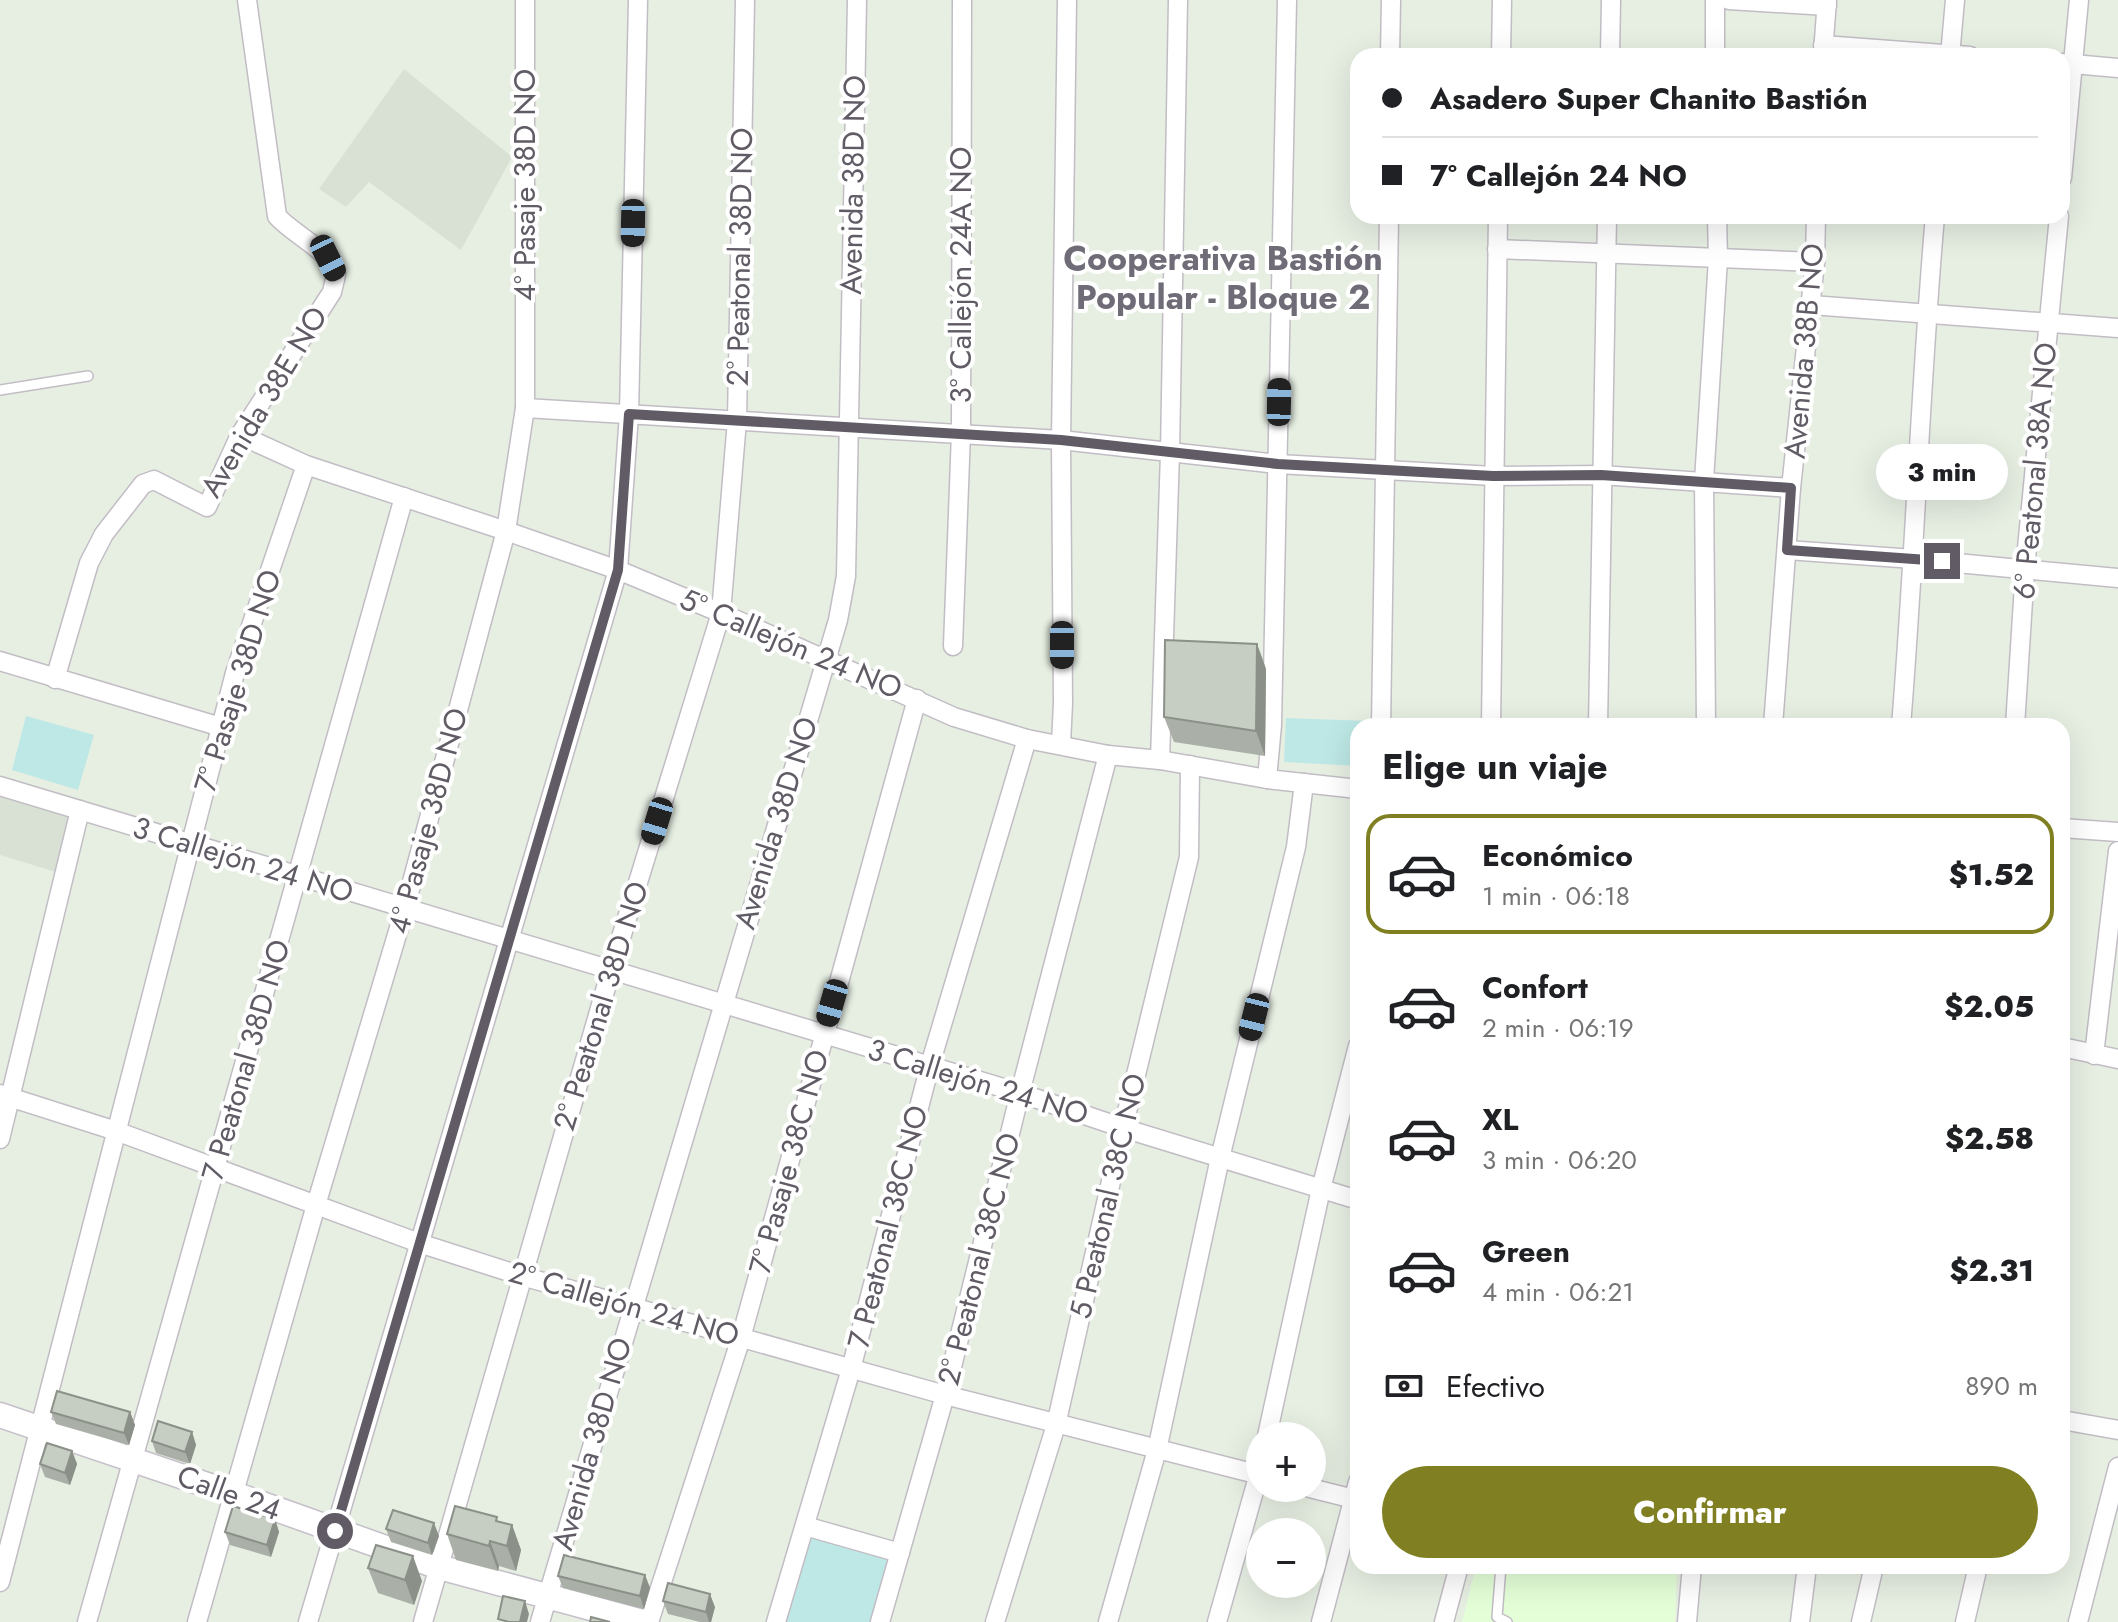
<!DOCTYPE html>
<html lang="es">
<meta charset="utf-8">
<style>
:root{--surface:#fff;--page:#f2f2f2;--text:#202124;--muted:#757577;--line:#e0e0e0;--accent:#808023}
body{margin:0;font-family:Jost,sans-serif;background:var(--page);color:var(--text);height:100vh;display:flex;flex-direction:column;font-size:30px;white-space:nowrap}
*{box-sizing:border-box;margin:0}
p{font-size:26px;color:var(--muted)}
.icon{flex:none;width:44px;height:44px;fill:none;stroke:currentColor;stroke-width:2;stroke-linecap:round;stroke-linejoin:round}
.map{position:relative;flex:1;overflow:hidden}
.details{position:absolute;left:1350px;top:718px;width:720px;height:856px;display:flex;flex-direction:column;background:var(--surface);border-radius:24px;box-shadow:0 8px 32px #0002}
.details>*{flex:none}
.top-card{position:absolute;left:1350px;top:48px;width:720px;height:176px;border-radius:24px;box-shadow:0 8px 32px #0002;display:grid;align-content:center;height:176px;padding:0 32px;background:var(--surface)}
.buttons{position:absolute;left:1246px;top:1422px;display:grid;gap:16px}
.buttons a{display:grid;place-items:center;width:80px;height:80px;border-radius:50%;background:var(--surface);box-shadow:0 8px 32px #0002;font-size:40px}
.end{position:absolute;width:36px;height:36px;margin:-18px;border:10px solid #605b65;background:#fff;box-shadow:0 0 0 4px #fff}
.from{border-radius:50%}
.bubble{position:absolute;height:56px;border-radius:28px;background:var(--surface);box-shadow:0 8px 32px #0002;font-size:26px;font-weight:800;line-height:56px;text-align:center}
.car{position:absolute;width:24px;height:48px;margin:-24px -12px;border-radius:10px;box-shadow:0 0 6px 2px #0007;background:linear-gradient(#222 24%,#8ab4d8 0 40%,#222 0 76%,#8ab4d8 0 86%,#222 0)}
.top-card b{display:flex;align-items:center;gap:28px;height:76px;font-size:30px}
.top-card b+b{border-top:2px solid var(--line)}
.top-card i{width:20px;height:20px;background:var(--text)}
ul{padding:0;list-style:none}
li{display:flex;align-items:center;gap:24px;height:120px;margin:0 16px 12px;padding:0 16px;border:4px solid transparent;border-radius:24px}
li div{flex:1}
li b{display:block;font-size:30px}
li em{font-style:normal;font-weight:800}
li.active{border-color:var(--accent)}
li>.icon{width:72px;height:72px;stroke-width:1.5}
h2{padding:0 32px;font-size:36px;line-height:96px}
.pay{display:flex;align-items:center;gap:20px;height:88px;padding:0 32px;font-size:30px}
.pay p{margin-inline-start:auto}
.button{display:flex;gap:16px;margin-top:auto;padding:16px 32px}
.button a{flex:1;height:92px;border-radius:48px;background:var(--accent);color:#fff;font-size:32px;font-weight:800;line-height:92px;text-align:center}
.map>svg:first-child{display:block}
.commercial{fill:#e4ffd8}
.education{fill:#d8e1d4}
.green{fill:#bde8e5}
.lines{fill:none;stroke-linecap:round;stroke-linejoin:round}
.lane-casing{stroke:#c2bdc5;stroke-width:12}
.street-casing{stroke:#c2bdc5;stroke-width:21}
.secondary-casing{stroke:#c5bfc9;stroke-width:27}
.lane{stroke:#fff;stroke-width:9}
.street{stroke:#fff;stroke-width:18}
.secondary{stroke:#fff;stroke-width:24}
.wall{fill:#aab0a7}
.shaded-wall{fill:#8b9088}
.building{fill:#c6cdc2;stroke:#8b9088;stroke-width:2}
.route{stroke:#605b65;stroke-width:10}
.labels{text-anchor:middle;stroke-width:8;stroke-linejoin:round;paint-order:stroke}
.street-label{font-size:30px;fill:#605b65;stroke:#fff}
.quarter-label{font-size:34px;font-weight:bold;fill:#706c77;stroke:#fff}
</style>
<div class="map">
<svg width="2118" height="1622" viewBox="0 0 2118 1622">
<rect width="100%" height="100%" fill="#e7efe3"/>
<polygon class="commercial" points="1476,1566 1677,1566 1675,1622 1462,1622"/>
<g class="education">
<polygon points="404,69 512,157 461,250 369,182 346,207 319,189"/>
<polygon points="0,793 72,812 56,872 0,855"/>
</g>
<g class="green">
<polygon points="26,716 94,735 78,790 12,770"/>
<polygon points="1286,718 1369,721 1369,726 1358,726 1358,766 1284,762"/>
<polygon points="807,1533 889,1558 872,1622 784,1622"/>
</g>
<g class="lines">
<g class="lane-casing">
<g id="lane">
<polyline points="0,390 88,376"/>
<polyline points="1501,1566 1497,1617 1507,1622"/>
</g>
</g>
<g class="street-casing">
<g id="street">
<polyline points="1715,0 1715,56"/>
<polyline points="1729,0 1827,6"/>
<polyline points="1823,45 1970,56"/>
<polyline points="1823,53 1827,0"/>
<polyline points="1390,56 1391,0"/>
<polyline points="1501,56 1502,0"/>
<polyline points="1610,56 1611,0"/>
<polyline points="1950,56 1955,0"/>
<polyline points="2062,63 2118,68"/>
<polyline points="2062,178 2079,0"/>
<polyline points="1497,249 1815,262"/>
<polyline points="1811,305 2118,328"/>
<polyline points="525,408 1061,440 1278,464 1493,476 1601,475 1791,488"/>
<polyline points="240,435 306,465 506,531 618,570 721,613 954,717 1027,739 1108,755 1160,760 1267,779 1358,789"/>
<polyline points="1787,550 1914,559 2118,578"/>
<polyline points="953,646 961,433 962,0"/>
<polyline points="0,661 221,727"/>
<path d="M55 679 89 563 104 534 143 484 154 480 207 507 240 435 332 292C333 286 336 278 336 273 332 252 291 233 277 216L247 0"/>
<polyline points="1381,726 1389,216"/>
<polyline points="1491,726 1498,216"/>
<polyline points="1598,726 1607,216"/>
<polyline points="1706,726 1704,481 1718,259 1717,216"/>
<polyline points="1773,726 1791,488 1815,262 1816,216"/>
<path d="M1901 726C1915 556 1920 386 1935 216"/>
<polyline points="2015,726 2025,569 2059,216"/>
<polyline points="1061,744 1063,703 1061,440 1067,0"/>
<polyline points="1160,760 1170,453 1178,0"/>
<polyline points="1267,779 1272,725 1287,0"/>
<polyline points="0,786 1020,1093 1123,1128 1358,1200"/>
<polyline points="2062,828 2118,832"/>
<polyline points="2062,1047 2118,1059"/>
<polyline points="2094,1055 2118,851"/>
<polyline points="0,1094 116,1131 419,1243 522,1276 945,1395 1260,1475"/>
<polyline points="0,1139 80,810"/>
<polyline points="2062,1420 2118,1430"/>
<polyline points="1267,1436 1321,1189 1358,1046"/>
<polyline points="1310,1488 1358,1500"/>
<polyline points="805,1526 900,1553"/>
<polyline points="0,1582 235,673 306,465"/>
<polyline points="87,1622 404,497"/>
<polyline points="197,1622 316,1205 405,908 506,531 525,408 525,0"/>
<polyline points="308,1622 618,570 629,414 638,0"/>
<polyline points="423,1622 611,970 721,613 737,420 745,0"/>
<polyline points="540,1622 838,620 846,576 857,0"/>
<polyline points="649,1622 741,1338 917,699"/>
<polyline points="776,1622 851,1369 930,1065 1027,739"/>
<polyline points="880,1622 945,1395 1020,1093 1108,755"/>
<polyline points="995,1622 1056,1425 1123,1128 1189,857 1190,765"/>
<polyline points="1108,1622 1157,1450 1220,1158 1296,847 1304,783"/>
<polyline points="1217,1622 1260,1470"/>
<polyline points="1321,1622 1358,1482"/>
<polyline points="1444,1622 1459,1566"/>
<polyline points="1687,1622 1692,1566"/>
<polyline points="1800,1622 1807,1566"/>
<polyline points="1861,1622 1874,1566"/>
<polyline points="1965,1622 1978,1566"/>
<polyline points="2078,1622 2118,1467"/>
</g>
</g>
<g class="secondary-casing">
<polyline id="secondary" points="0,1415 234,1494 439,1567 643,1622"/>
</g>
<use href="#lane" class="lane"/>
<use href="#street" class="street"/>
<use href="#secondary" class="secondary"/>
</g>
<g class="wall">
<polygon points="1257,644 1266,669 1265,756 1174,742 1164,717"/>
<polygon points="51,1412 130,1412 135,1425 129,1445 56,1424"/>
<polygon points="192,1432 196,1445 190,1464 156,1453 152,1441"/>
<polygon points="72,1451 77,1464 70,1485 45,1477 40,1464"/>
<polygon points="275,1519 279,1532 271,1557 230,1545 225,1532"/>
<polygon points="498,1521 512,1525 521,1550 516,1571 499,1566 498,1571 456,1560 447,1534"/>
<polygon points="386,1529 439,1536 432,1555 391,1542"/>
<polygon points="368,1568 422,1581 414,1605 378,1593"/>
<polygon points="645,1575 650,1588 644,1609 563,1588 558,1576"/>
<polygon points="663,1601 715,1607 711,1622 700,1622 668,1614"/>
</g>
<g class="shaded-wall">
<polygon points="1257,644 1266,669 1265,756 1256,731"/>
<polygon points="130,1412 135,1425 129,1445 124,1433"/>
<polygon points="192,1432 196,1445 190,1464 185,1452"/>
<polygon points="72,1451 77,1464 70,1485 65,1473"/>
<polygon points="275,1519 279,1532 271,1557 267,1545"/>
<polygon points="434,1523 439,1536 432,1555 428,1543"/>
<polygon points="512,1525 521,1550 516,1571 507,1546"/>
<polygon points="490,1541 499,1566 498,1571 489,1546"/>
<polygon points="413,1556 422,1581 414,1605 405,1580"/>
<polygon points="645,1575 650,1588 644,1609 640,1596"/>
<polygon points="710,1594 715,1607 711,1622 709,1622 706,1612"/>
<polygon points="525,1601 529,1614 527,1622 520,1622"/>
</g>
<g class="building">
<polygon points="1165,640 1257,644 1256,731 1164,717"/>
<polygon points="57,1391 130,1412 124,1433 51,1412"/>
<polygon points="158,1421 192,1432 185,1452 152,1441"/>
<polygon points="47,1443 72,1451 65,1473 40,1464"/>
<polygon points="233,1506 275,1519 267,1545 225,1532"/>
<polygon points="455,1506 497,1517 496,1521 512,1525 507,1546 490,1541 489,1546 447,1534"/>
<polygon points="393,1510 434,1523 428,1543 386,1529"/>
<polygon points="376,1545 413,1556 405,1580 368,1568"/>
<polygon points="564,1555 645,1575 640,1596 558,1576"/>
<polygon points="668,1583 710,1594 706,1612 663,1601"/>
<polygon points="503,1596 525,1601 520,1622 509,1622 498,1619"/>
<polygon points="591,1617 610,1622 590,1622"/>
</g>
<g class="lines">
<polyline class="route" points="335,1531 618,570 629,414 1061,440 1278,464 1493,476 1601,475 1791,488 1787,550 1942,561"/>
</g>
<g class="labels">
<g class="street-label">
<text transform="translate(525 185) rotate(-90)" y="10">4° Pasaje 38D NO</text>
<text transform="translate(853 185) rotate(-89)" y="10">Avenida 38D NO</text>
<text transform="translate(740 257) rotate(-89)" y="10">2° Peatonal 38D NO</text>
<text transform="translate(961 275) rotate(-90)" y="10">3° Callejón 24A NO</text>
<text transform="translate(1804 351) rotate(-85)" y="10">Avenida 38B NO</text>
<text transform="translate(264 402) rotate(-59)" y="10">Avenida 38E NO</text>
<text transform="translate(2035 471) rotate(-85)" y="10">6º Peatonal 38A NO</text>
<text transform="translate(791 644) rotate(23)" y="10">5° Callejón 24 NO</text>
<text transform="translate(238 681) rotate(-73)" y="10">7° Pasaje 38D NO</text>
<text transform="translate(428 821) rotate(-75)" y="10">4° Pasaje 38D NO</text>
<text transform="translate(776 823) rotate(-73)" y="10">Avenida 38D NO</text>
<text transform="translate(243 860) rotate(17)" y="10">3 Callejón 24 NO</text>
<text transform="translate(601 1006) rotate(-73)" y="10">2° Peatonal 38D NO</text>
<text transform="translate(246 1060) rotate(-74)" y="10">7 Peatonal 38D NO</text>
<text transform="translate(978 1082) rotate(17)" y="10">3 Callejón 24 NO</text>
<text transform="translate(789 1162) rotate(-75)" y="10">7° Pasaje 38C NO</text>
<text transform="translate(1108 1196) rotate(-77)" y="10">5 Peatonal 38C NO</text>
<text transform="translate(888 1227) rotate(-76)" y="10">7 Peatonal 38C NO</text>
<text transform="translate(979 1259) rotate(-76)" y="10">2° Peatonal 38C NO</text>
<text transform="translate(624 1304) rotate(16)" y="10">2° Callejón 24 NO</text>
<text transform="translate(592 1444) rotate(-74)" y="10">Avenida 38D NO</text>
<text transform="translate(229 1493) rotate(20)" y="10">Calle 24</text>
</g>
<g class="quarter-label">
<text x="1223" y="270">Cooperativa Bastión<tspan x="1223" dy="39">Popular - Bloque 2</tspan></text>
</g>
</g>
</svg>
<div class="buttons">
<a>+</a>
<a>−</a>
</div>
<i class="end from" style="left:335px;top:1531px"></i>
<i class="end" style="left:1942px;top:561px"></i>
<div class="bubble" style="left:1876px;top:444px;width:132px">3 min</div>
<i class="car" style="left:633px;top:223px;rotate:181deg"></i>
<i class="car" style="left:328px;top:258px;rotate:154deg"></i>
<i class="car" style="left:1279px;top:402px;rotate:1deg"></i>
<i class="car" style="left:1062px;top:645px;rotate:180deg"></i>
<i class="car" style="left:657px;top:821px;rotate:197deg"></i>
<i class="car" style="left:832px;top:1003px;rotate:196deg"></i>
<i class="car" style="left:1254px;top:1017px;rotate:194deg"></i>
<div class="top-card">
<b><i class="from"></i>Asadero Super Chanito Bastión</b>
<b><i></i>7° Callejón 24 NO</b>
</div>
<section class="details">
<h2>Elige un viaje</h2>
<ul>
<li class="active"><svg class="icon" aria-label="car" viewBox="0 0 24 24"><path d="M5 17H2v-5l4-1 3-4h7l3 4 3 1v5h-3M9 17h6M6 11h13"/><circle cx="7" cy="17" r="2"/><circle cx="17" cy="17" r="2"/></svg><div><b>Económico</b><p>1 min · 06:18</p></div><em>$1.52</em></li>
<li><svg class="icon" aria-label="car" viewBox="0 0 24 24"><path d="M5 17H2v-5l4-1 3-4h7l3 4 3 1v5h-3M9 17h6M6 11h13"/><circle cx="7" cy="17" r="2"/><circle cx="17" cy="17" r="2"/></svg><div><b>Confort</b><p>2 min · 06:19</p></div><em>$2.05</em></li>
<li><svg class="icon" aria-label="car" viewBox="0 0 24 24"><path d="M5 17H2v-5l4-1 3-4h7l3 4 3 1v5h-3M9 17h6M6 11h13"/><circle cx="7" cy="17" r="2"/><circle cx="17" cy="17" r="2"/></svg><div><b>XL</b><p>3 min · 06:20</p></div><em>$2.58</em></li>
<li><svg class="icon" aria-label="car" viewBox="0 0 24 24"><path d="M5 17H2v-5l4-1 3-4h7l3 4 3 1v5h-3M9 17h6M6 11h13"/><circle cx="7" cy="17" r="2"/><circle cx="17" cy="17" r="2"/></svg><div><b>Green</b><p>4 min · 06:21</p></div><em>$2.31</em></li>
</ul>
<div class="pay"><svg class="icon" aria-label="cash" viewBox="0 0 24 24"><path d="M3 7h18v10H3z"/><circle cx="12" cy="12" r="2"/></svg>Efectivo<p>890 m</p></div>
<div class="button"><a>Confirmar</a></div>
</section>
</div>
